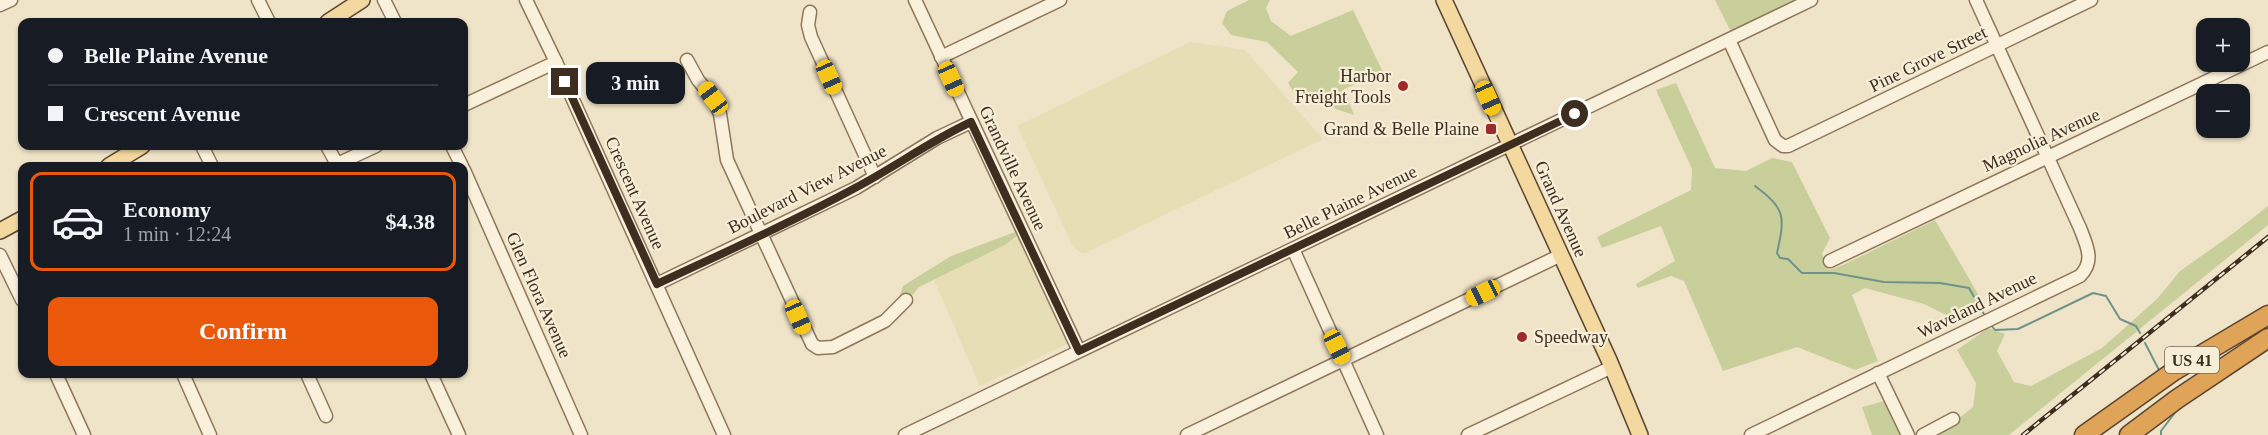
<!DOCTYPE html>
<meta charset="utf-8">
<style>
:root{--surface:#171b24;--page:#242831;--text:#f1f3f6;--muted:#9ea1a6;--line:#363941;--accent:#ea580c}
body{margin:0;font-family:Georgia,serif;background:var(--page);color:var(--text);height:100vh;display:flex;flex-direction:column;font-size:22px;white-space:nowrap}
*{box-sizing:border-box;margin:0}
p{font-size:20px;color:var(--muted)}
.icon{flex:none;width:33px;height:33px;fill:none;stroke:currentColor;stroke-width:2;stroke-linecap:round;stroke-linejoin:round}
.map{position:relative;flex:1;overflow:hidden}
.details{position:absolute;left:18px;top:162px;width:450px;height:216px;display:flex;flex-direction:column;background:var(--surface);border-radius:12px;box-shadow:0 2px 4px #0004}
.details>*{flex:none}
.banner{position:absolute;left:18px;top:18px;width:450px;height:132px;border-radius:12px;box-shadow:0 2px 4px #0004;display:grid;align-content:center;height:132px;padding:0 30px;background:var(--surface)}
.controls{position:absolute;left:2196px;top:18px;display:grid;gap:12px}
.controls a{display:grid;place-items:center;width:54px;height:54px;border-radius:12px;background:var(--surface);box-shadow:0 2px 4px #0004;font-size:30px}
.end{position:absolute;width:27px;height:27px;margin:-14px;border:8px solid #3d2e20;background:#fff;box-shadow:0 0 0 3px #fff}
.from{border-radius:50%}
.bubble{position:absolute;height:42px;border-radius:12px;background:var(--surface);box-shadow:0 2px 4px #0004;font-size:20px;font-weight:700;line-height:42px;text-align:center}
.car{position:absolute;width:18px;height:36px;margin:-18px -9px;border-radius:8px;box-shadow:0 0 4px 2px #0007;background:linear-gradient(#f5c518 24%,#345 0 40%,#f5c518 0 76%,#345 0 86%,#f5c518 0)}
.banner b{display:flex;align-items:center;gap:21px;height:57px;font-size:22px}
.banner b+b{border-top:2px solid var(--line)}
.banner i{width:15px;height:15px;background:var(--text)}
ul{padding:10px 0 0;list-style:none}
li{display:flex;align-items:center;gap:18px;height:99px;margin:0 12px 9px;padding:0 18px;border:3px solid var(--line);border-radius:12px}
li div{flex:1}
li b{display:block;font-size:22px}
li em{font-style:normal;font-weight:700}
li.on{border-color:var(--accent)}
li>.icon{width:54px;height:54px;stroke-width:1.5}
.action{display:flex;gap:12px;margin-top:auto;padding:12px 30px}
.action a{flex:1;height:69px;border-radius:12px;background:var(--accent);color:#fff;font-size:24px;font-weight:700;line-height:69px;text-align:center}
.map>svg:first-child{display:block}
.farmland{fill:#e6deb5}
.green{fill:#c9cf9b}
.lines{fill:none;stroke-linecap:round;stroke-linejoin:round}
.stream{stroke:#6f938a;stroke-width:2}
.minor-casing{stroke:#8d765c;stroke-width:15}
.major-casing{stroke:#5b4430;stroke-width:18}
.highway-casing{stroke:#5b4430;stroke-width:21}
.minor{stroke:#faf1dc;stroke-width:12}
.major{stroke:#f3d9a0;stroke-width:15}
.highway{stroke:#e0a458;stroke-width:18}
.rail-casing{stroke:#3d2e20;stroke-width:4.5}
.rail{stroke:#f7eed8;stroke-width:2;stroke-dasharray:7;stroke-linecap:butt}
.route{stroke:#3d2e20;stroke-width:8}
.poi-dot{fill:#9e2a2b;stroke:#f7eed8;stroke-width:2}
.labels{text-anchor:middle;stroke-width:4.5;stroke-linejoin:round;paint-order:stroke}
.shield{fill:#f7eed8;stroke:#756857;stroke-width:1.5}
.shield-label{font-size:16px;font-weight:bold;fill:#3d2e20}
.street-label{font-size:18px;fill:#3d2e20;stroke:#f7eed8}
.poi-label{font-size:18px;fill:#3d2e20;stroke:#f7eed8;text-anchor:end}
</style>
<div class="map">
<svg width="2268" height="435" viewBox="0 0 2268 435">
<rect width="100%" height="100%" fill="#f0e4c8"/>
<g class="farmland">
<polygon points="1190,42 1245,50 1323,139 1083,254 1073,247 1017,126"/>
<polygon points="1020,237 1069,343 980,386 934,280"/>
</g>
<g class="green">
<polygon points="1249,0 1270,0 1266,8 1271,21 1291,36 1353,10 1383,72 1344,89 1354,115 1333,108 1316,93 1294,93 1288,83 1298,72 1267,42 1231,35 1222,23 1227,11"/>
<polygon points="1715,0 1797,0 1731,32"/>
<polygon points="1676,83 1715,168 1746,171 1772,158 1792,162 1830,238 1822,254 1829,270 1843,265 1935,220 1985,306 1956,320 1924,304 1865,288 1852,295 1878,361 1855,370 1797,347 1723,371 1684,281 1671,276 1638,288 1636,284 1675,261 1661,226 1602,248 1597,237 1691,190 1692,169 1656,90"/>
<polygon points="2268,206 2268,225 2009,435 1938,435 1973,407 1976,383 1957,350 1988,328 2005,334 1997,351 2014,382 2031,386 2102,348 2157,299 2180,271 2231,235"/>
<polygon points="1015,232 1017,236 1005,245 919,287 910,298 900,295 903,286 951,256"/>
<polygon points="1884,401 1901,435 1872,435 1862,407"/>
</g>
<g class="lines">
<g class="stream">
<path d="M1755 186C1786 209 1785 217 1777 253L1780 258 1788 259 1802 273H1834L1884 282 1940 283 1969 288 1985 316"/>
<polyline points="1991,325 1995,330 2018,329 2093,293 2106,296 2120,319 2136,326 2140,333"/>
<polyline points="2145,343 2159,370"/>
<polyline points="2161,435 2161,431 2177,410"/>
</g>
<g class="minor-casing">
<g id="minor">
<polyline points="258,0 269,22"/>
<polyline points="384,0 395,22"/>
<polyline points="526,0 556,62 724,435"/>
<polyline points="915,0 1079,351"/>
<polyline points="0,5 11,0"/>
<polyline points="810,12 808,25 811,37 875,177"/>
<polyline points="1729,40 1775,140 1783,146 1788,146 2091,0"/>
<polyline points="941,57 1060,0"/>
<polyline points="687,60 698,80 713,98 720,114 727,160 812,344 818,348 833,347 885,321 906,300"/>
<polyline points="464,105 556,62"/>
<polyline points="202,146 212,166"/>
<polyline points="327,146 338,166"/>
<polyline points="452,146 462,166"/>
<polyline points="333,166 376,146"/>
<polyline points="464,170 581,435"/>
<polyline points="1293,249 1377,435"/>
<polyline points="0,255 22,300"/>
<polyline points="1830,261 2268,52"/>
<polyline points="657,284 856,188 937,138 971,122"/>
<polyline points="1878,373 1908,435"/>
<polyline points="56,374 84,435"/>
<polyline points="183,374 210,435"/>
<polyline points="307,374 326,416"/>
<polyline points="431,374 459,435"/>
<polyline points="905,435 1811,0"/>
<polyline points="1187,435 1561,255"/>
<polyline points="1468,435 1612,367"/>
<path d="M1751 435 2080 276C2095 261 2087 246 2080 228L1976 0"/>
<polyline points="1923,435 1953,419"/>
</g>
</g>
<g class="major-casing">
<g id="major">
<polyline points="1444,0 1609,360 1640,435"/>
<polyline points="328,22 362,0"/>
<polyline points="109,166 142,146"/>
<polyline points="0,231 22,219"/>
</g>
</g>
<g class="highway-casing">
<g id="highway">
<polyline points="2084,435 2174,371 2268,315"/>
<polyline points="2129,435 2177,399 2268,338"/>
</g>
</g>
<use href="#minor" class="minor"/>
<use href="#major" class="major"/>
<use href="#highway" class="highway"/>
<g class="rail-casing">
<polyline id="rail" points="2023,435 2268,237"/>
</g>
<use href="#rail" class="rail"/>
</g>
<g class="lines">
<path class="route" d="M565 82 657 284C723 253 791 223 855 188 895 167 930 141 971 122L1079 351 1575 114"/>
</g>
<g class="poi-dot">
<circle cx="1403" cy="86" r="6"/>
<rect x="1485" y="123" width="12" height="12" rx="3"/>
<circle cx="1522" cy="337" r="6"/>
</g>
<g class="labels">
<rect class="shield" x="2165" y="347" width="54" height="26" rx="4.5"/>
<g class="shield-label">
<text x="2192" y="366">US 41</text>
</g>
<g class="street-label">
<text transform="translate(1928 59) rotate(-26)" y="6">Pine Grove Street</text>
<text transform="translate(2041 140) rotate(-25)" y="6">Magnolia Avenue</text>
<text transform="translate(1013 168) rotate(65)" y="6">Grandville Avenue</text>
<text transform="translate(807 189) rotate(-27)" y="6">Boulevard View Avenue</text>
<text transform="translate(635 193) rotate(66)" y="6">Crescent Avenue</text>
<text transform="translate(1350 202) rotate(-26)" y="6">Belle Plaine Avenue</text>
<text transform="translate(1561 209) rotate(66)" y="6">Grand Avenue</text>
<text transform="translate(539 295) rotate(66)" y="6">Glen Flora Avenue</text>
<text transform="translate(1977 305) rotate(-26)" y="6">Waveland Avenue</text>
</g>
<g class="poi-label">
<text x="1391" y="82">Harbor<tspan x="1391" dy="21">Freight Tools</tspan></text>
<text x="1479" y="135">Grand &amp; Belle Plaine</text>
<text x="1534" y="343" text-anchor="start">Speedway</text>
</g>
</g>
</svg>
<div class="controls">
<a>+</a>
<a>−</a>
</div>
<i class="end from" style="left:1575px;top:114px"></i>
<i class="end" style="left:565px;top:82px"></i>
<div class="bubble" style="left:586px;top:62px;width:99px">3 min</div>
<i class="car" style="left:829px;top:77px;rotate:156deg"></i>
<i class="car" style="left:951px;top:79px;rotate:156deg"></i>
<i class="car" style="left:713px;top:98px;rotate:323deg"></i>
<i class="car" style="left:1488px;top:98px;rotate:156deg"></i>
<i class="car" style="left:1483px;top:293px;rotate:244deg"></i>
<i class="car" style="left:798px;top:317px;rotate:156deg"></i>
<i class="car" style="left:1337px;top:347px;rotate:154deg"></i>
<div class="banner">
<b><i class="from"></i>Belle Plaine Avenue</b>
<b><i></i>Crescent Avenue</b>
</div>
<section class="details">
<ul>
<li class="on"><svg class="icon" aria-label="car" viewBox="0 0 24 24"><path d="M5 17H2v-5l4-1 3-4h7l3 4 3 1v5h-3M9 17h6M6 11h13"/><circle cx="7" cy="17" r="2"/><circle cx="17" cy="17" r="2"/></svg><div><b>Economy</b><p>1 min · 12:24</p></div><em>$4.38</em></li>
</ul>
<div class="action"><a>Confirm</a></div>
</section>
</div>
